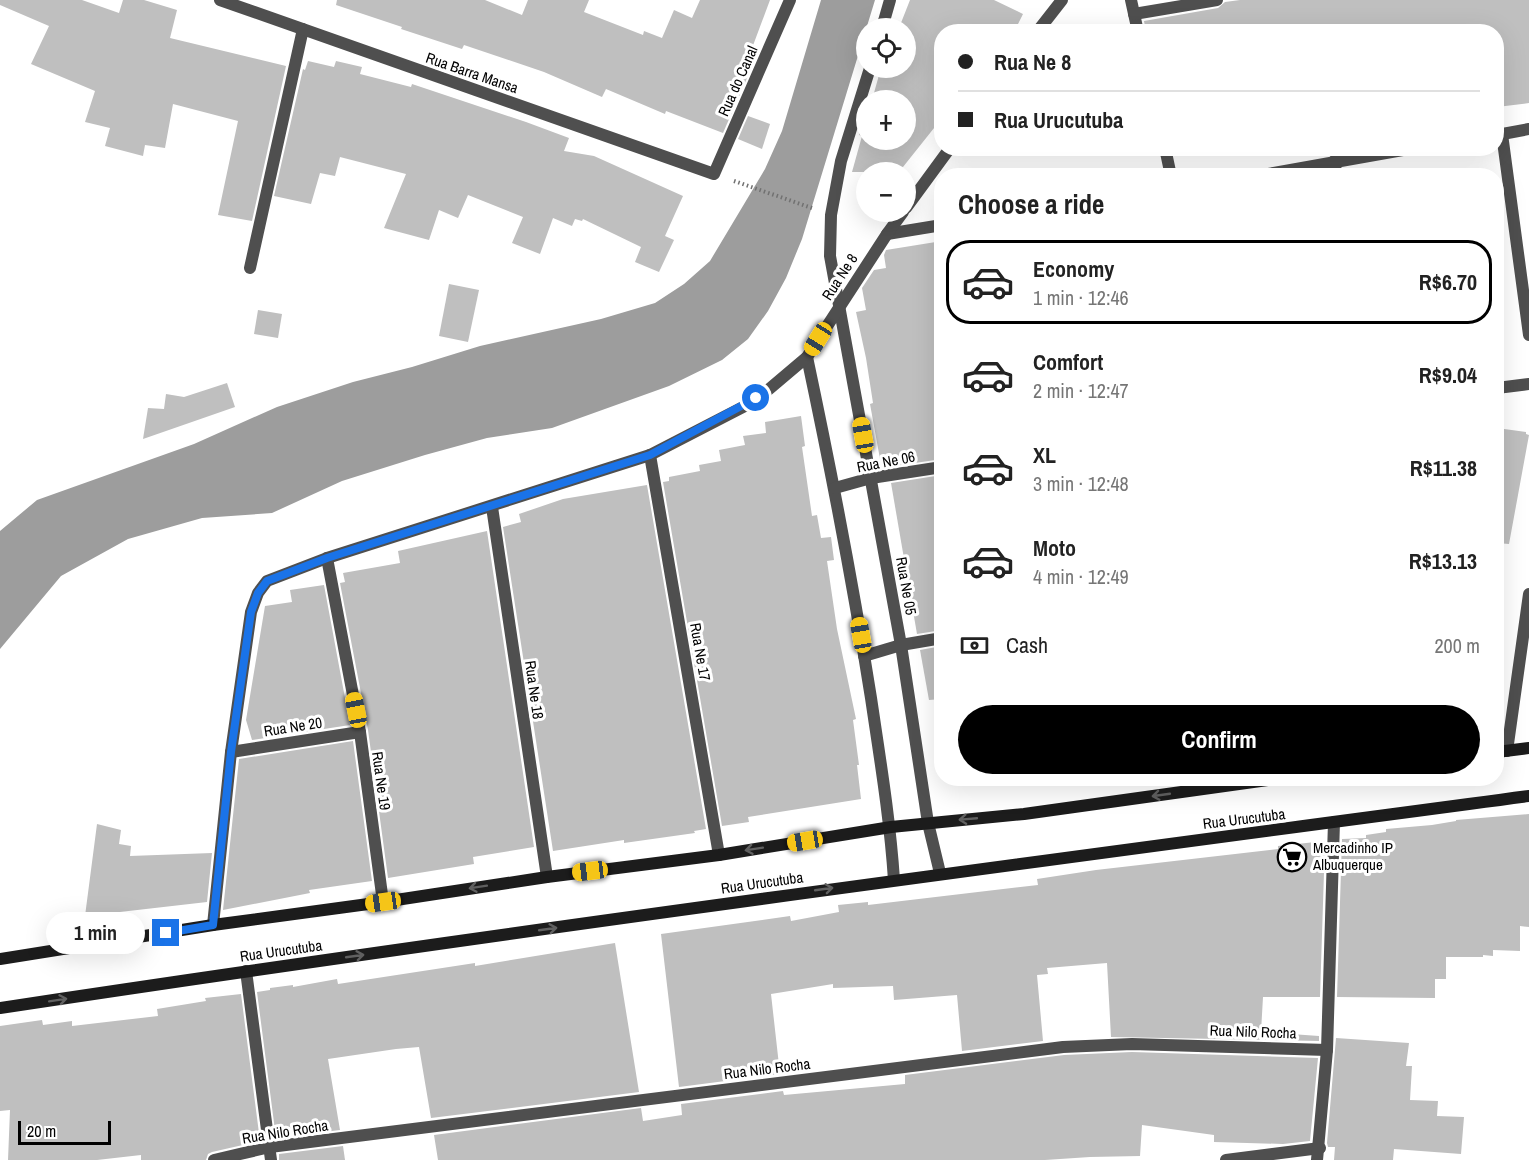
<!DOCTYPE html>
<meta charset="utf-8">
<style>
:root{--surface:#fff;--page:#f6f6f6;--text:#222;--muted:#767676;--line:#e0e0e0;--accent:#000}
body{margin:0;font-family:"Archivo Narrow",sans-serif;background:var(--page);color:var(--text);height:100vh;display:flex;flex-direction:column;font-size:22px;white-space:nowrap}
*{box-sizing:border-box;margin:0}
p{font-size:20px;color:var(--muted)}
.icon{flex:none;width:33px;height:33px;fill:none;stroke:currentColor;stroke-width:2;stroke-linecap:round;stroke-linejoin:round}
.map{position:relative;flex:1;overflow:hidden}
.details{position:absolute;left:934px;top:168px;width:570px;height:618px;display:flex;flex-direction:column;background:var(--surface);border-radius:24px;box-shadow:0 6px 24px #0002}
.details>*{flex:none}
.banner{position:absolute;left:934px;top:24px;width:570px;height:132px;border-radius:24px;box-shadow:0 6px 24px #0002;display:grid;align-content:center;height:132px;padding:0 24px;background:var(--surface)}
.buttons{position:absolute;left:856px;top:18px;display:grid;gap:12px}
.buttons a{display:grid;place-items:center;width:60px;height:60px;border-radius:50%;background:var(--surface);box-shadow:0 6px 24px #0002;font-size:30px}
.scale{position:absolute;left:18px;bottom:15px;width:93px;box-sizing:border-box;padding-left:6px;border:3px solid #000;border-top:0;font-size:16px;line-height:21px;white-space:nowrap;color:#000;-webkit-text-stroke:4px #fff;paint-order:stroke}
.end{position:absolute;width:27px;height:27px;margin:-14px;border:8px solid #1a73e8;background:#fff;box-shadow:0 0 0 3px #fff}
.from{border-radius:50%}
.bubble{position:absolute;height:42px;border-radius:21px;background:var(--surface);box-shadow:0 6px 24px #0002;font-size:20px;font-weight:700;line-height:42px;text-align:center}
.car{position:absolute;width:18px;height:36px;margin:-18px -9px;border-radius:8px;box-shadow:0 0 4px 2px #0007;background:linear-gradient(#f5c518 24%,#345 0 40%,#f5c518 0 76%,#345 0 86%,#f5c518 0)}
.banner b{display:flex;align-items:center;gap:21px;height:57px;font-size:22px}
.banner b+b{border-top:2px solid var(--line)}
.banner i{width:15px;height:15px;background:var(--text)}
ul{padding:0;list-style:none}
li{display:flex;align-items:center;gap:18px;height:84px;margin:0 12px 9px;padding:0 12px;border:3px solid transparent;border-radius:24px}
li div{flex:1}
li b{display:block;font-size:22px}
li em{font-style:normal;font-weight:700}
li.active{border-color:var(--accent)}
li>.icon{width:54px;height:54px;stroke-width:1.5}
h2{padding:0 24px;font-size:27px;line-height:72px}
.pay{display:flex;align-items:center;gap:15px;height:66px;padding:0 24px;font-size:22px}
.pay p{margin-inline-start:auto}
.button{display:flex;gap:12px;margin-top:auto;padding:12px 24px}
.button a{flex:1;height:69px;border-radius:36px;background:var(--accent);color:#fff;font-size:24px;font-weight:700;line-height:69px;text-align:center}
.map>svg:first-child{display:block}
.water{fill:#9d9d9d}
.building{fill:#bfbfbf}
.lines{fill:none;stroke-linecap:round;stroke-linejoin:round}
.path{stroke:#717171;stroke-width:4;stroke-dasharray:1.5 3;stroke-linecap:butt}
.lane{stroke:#4f4f4f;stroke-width:12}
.street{stroke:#4f4f4f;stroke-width:12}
.secondary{stroke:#1c1c1c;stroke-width:12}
.oneway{stroke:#606060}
.route{stroke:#1a73e8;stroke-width:8}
.labels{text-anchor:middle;stroke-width:6;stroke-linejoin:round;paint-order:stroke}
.street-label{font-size:15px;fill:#000;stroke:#fff}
.poi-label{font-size:15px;fill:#000;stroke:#fff;text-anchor:start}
</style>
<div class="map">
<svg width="1529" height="1160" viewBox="0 0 1529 1160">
<rect width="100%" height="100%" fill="#fff"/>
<polygon class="water" points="821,0 875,0 802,239 786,278 768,311 748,339 722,360 669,386 552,428 487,438 425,455 342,481 272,513 202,518 128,539 61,576 0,649 0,531 37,500 194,444 277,407 353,382 412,367 480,346 601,319 655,303 684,284 710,261 765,169 782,131"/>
<g class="building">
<polygon points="0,0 82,0 119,13 123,0 144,0 177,10 170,38 286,66 252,221 218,215 238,121 173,104 165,148 145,145 143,156 105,146 110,128 85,122 95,91 31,64 49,26 0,5"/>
<polygon points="337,0 485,0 522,15 528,0 589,0 584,12 643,35 644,31 662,38 674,10 692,18 700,0 770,0 745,67 751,69 723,133 666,111 665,114 606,89 602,97 544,72 464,45 462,49 401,29 402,27 336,5"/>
<polygon points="910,0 994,0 1023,14 1014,32 942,32 942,118 899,172 852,172 862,136 859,135 867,114 867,140 906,140 906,100 872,100 881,68 906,68 906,28 899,28"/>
<polygon points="1240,0 1529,0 1529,103 1497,107 1497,32 1146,32 1144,21 1218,8 1225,2"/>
<polygon points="308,61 334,67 336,61 362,67 360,74 411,87 412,84 526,122 569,138 564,151 594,156 683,196 665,236 674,240 659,272 635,262 641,247 583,219 582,221 575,219 572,226 553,218 540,254 512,243 523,217 468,195 458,218 439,210 429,240 384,228 406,174 340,157 335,176 320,173 311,204 274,196 303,69 305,70"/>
<polygon points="748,116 770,124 762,149 738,139"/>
<polygon points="942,241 942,459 888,467 887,458 880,459 870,404 873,403 866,358 856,312 866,310 862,288 874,270 886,268 884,255 886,250"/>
<polygon points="449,284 479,290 468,342 439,336"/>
<polygon points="258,310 282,314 278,338 254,334"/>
<polygon points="227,383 235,407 143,439 148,408 164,409 166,394 184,397"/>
<polygon points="801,416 805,446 802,447 812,516 817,515 821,538 831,537 834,560 827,561 837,629 856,719 853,720 859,765 857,765 861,799 748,817 749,822 722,826 663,482 669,481 669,477 700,471 699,465 721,461 719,450 745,445 743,436 766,433 765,422"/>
<polygon points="1497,428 1526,432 1526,434 1529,435 1509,544 1497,543"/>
<polygon points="942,475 942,630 917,634 891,483"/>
<polygon points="647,485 706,829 694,831 695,833 624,843 624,840 553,851 503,527 521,522 519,514 563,499"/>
<polygon points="487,531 534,847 473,857 474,864 388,878 368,730 340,583 345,582 343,573 400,563 398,551"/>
<polygon points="324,585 350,725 252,740 246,720 265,606 292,602 290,590"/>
<polygon points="942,646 942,699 929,700 920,650"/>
<polygon points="353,741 372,881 309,890 310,893 223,910 239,759"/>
<polygon points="1529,814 1529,927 1520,926 1520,951 1493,950 1493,956 1483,955 1483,957 1446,957 1446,979 1435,979 1435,998 1337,997 1342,839 1366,838 1366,835 1386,832 1386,829 1432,825 1456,821 1456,820"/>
<polygon points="97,824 121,830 119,844 131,846 130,856 212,853 207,902 85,916"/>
<polygon points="1325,841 1320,997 1263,997 1261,1032 1319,1036 1319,1041 1111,1037 1107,963 1047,968 1048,974 1037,975 1043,1041 962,1051 957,995 894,1000 893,986 833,988 833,984 771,994 780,1074 679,1087 661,934 790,916 791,921 839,912 838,905 868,902 868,905 1038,885 1037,879 1096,870 1278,849 1278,846"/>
<polygon points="615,943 639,1092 431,1118 419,1047 396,1049 328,1059 340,1130 276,1138 257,992 270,990 270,988 293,985 293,987 337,979 338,984 475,963 475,966"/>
<polygon points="241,994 260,1141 212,1152 208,1154 206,1160 141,1160 141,1155 97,1160 8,1160 10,1110 0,1111 0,1026 42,1020 43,1025 72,1021 72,1026 158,1016 157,1009 206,1001 205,998"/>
<polygon points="1336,1038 1409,1043 1406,1066 1412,1066 1410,1100 1438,1101 1437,1116 1464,1117 1461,1154 1394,1149 1393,1160 1334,1160 1335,1147 1328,1147 1327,1143"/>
<polygon points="1132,1052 1318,1058 1310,1141 1283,1144 1214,1142 1214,1135 1142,1125 1140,1156 1090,1157 1045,1160 438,1160 434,1135 641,1108 643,1121 682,1115 681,1104 783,1091 784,1095 905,1084 905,1075 1064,1055"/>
<polygon points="343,1146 345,1160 279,1160 279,1154"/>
</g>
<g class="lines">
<polyline class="path" points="734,181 812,208"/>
<polyline class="lane" points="250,268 303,29"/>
<g class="street">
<polyline points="220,0 714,174 790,0"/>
<polyline points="1131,0 1138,32"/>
<polyline points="1134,14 1217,0"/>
<polyline points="882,28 890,0"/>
<polyline points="1037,32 1062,0"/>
<polyline points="870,68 841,161 831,215 830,256 901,645 928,823 940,873"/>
<polyline points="1502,134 1529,335"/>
<polyline points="1497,135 1529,129"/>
<polyline points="1165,148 1171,176"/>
<polyline points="1334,161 1337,176"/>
<polyline points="1257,176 1414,148"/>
<polyline points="906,208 950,148"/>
<polyline points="887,234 942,225"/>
<path d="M807 357C831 470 853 584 871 698 880 759 890 819 894 880"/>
<polyline points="1497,388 1529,384"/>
<polyline points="650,455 719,855"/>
<polyline points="835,488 871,478 942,467"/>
<polyline points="492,507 547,877"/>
<polyline points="327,558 360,732 383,902"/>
<polyline points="864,656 901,645 942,638"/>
<polyline points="1507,751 1529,594"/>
<polyline points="231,752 360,732"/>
<polyline points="213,925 231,752 251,612 258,593 267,581 327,558 650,455 745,406 768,390 807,357 887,234 903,212"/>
<polyline points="246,971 271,1160"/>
<polyline points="214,1160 270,1147 1063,1047 1132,1044 1327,1050"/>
<polyline points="1226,1160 1320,1148"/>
<polyline points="1317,1160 1327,1050 1334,822"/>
</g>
<g class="secondary">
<polyline points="1497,752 1529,748"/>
<polyline points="0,959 213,925 383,902 547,877 719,855 891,827 1024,814 1282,778"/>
<path d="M0 1008C509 931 1019 864 1529 796"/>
</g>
</g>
<defs><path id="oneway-shaft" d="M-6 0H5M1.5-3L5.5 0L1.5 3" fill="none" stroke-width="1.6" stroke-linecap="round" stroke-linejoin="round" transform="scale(1.5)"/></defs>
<g class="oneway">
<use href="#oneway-shaft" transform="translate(1161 795) rotate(172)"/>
<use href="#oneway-shaft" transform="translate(968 819) rotate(175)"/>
<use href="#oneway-shaft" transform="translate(754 849) rotate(171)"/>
<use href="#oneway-shaft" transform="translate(478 887) rotate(171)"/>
<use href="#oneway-shaft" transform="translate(824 889) rotate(-8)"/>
<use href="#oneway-shaft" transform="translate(548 929) rotate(-8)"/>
<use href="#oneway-shaft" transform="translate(355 956) rotate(-8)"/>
<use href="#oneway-shaft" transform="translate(58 1000) rotate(-9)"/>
</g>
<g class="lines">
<polyline class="route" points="166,933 213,925 231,752 251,612 258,593 267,581 327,558 650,455 756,398"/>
</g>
<defs>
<g id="supermarket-ring" transform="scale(1.5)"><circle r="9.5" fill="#fff" stroke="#000" stroke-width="1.5"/><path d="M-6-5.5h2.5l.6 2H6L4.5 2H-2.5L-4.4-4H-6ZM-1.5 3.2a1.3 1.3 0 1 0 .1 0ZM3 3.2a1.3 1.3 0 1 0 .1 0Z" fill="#000"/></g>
</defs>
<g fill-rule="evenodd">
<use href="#supermarket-ring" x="1292" y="857"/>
</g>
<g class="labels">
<g class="street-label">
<text transform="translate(472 73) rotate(19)" y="5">Rua Barra Mansa</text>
<text transform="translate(738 81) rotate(-66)" y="5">Rua do Canal</text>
<text transform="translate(840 277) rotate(-57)" y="5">Rua Ne 8</text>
<text transform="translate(886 462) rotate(-11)" y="5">Rua Ne 06</text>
<text transform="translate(906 586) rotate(80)" y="5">Rua Ne 05</text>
<text transform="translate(700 652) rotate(80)" y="5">Rua Ne 17</text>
<text transform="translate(534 690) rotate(82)" y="5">Rua Ne 18</text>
<text transform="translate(293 727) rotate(-9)" y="5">Rua Ne 20</text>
<text transform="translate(381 781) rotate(82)" y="5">Rua Ne 19</text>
<text transform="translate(1244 819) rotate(-7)" y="5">Rua Urucutuba</text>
<text transform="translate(762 883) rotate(-8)" y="5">Rua Urucutuba</text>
<text transform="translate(281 951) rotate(-8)" y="5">Rua Urucutuba</text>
<text transform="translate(1253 1032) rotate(2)" y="5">Rua Nilo Rocha</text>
<text transform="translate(767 1069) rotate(-7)" y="5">Rua Nilo Rocha</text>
<text transform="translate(285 1132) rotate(-9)" y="5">Rua Nilo Rocha</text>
</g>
<g class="poi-label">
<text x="1313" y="853">Mercadinho IP<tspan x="1313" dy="17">Albuquerque</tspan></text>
</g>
</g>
</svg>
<div class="buttons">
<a><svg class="icon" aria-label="locate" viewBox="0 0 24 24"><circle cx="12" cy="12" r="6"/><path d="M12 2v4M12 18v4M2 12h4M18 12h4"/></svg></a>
<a>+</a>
<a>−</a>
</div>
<div class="scale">20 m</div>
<i class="end from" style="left:756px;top:398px"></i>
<i class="end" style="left:166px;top:933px"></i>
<div class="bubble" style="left:46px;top:912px;width:99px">1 min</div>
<i class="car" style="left:818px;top:339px;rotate:212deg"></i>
<i class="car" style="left:863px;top:435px;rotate:350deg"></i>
<i class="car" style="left:861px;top:635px;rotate:350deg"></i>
<i class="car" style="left:356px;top:710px;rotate:349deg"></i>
<i class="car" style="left:805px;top:841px;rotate:261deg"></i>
<i class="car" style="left:590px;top:871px;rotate:263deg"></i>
<i class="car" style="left:383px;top:902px;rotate:262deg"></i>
<div class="banner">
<b><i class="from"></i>Rua Ne 8</b>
<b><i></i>Rua Urucutuba</b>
</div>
<section class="details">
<h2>Choose a ride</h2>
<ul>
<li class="active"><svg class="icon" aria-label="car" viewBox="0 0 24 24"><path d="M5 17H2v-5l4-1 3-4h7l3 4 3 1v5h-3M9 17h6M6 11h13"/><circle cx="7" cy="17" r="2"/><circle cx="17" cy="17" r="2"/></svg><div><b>Economy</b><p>1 min · 12:46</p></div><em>R$6.70</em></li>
<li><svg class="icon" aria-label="car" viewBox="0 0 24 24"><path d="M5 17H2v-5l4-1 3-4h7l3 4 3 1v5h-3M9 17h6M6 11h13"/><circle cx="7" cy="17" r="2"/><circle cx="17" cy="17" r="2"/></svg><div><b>Comfort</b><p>2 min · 12:47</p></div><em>R$9.04</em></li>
<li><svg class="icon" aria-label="car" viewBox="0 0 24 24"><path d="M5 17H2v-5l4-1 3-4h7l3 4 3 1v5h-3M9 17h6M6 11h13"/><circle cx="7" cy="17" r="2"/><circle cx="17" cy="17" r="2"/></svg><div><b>XL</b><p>3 min · 12:48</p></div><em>R$11.38</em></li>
<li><svg class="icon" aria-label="car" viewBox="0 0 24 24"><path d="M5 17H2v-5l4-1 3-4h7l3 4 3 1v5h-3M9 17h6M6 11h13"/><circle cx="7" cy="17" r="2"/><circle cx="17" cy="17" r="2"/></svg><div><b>Moto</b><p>4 min · 12:49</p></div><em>R$13.13</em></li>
</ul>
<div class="pay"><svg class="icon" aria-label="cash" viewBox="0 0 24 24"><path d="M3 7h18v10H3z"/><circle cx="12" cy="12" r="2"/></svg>Cash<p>200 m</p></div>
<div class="button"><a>Confirm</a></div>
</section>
</div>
